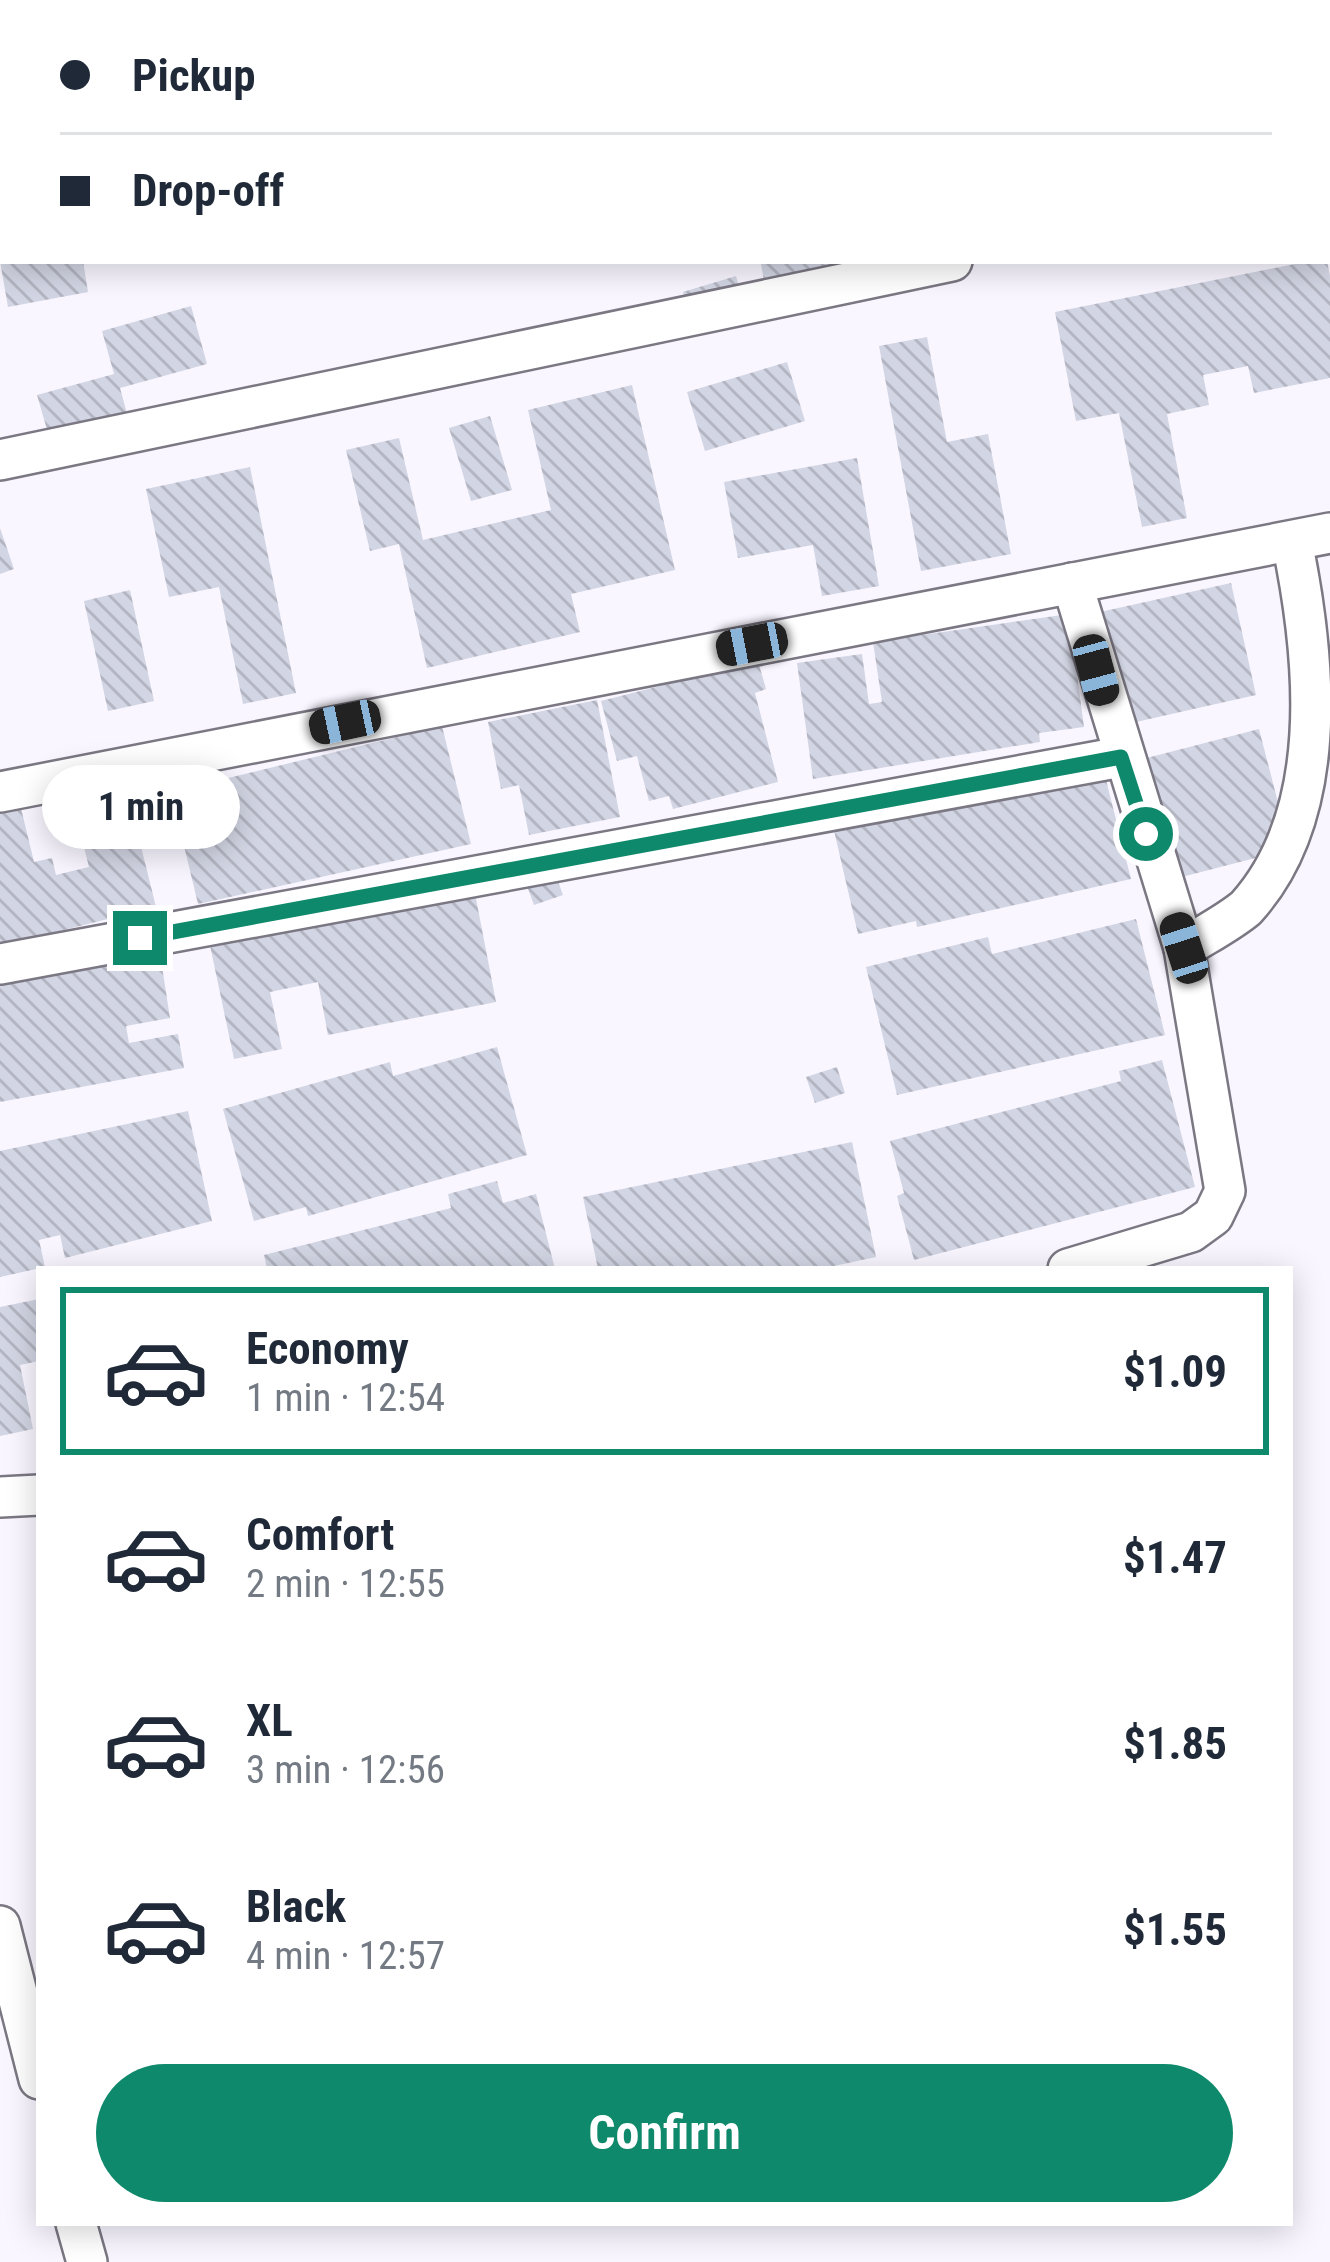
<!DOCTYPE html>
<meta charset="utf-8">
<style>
:root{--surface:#fff;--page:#f2f2f3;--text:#1f2937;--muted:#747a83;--line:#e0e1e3;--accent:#0f896b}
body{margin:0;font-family:"Roboto Condensed",sans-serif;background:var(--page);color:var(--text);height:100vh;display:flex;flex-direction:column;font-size:45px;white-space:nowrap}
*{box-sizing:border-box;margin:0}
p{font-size:39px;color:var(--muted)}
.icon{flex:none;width:66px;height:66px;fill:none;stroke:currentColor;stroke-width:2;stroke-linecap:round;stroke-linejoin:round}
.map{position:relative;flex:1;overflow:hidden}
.panel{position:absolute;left:36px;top:1266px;width:1257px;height:960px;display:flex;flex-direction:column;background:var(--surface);border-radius:0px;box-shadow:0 6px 30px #0003}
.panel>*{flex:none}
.top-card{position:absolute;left:0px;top:0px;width:1332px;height:264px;box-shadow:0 6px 30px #0003;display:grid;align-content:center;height:264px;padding:0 60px;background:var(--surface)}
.end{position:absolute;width:54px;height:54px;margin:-27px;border:15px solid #0f896b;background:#fff;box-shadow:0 0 0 6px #fff}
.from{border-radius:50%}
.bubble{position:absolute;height:84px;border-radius:42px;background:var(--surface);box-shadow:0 6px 30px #0003;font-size:39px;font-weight:700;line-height:84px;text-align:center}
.car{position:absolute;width:36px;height:72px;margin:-36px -18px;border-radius:15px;box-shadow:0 0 9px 3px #0007;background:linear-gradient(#222 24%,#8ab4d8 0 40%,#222 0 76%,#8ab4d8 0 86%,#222 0)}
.top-card b{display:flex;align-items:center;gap:42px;height:114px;font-size:45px}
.top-card b+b{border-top:3px solid var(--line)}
.top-card i{width:30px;height:30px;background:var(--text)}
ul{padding:21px 0 0;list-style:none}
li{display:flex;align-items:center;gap:36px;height:168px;margin:0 24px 18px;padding:0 36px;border:6px solid transparent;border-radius:0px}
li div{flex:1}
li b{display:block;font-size:45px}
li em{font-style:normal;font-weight:700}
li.current{border-color:var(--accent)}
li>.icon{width:108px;height:108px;stroke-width:1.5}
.button{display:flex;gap:24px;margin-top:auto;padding:24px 60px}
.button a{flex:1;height:138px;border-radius:72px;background:var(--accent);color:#fff;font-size:48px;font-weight:700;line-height:138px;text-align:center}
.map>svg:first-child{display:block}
.building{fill:url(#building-back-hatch)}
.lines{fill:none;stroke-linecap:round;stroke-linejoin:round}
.minor-casing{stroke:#7b7783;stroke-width:44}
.minor{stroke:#fff;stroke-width:39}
.route{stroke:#0f896b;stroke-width:15}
</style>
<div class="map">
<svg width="1330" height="2262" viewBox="0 0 1330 2262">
<defs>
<pattern id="building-back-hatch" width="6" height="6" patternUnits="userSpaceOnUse" patternTransform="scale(3)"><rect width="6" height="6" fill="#d2d5e3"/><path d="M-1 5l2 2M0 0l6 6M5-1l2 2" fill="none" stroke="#b3b6c2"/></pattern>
</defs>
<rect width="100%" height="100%" fill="#f9f6ff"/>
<g class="building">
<polygon points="0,261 83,261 88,292 8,307"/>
<polygon points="768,261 864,261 872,300 791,316 785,287 766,291 761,264"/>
<polygon points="1310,261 1327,261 1330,276 1330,378 1254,393 1248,366 1203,375 1209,405 1167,414 1187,518 1142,527 1119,413 1076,421 1055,312"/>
<polygon points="736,276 746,310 693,325 683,292"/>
<polygon points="191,306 207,364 120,388 134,439 56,461 37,395 114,374 102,331"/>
<polygon points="927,337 947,442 988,434 1011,554 921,571 879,346"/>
<polygon points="787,362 805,421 705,451 687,392"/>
<polygon points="632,385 675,570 571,594 580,632 427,668 399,544 370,551 346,450 399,438 423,540 551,510 528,410"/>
<polygon points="490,416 512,490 471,501 449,428"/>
<polygon points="857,458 879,586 822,596 813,545 738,558 724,482"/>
<polygon points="250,467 296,693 243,704 219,587 169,597 146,489"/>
<polygon points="0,528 14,569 0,574"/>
<polygon points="1231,583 1256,695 1127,724 1091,614"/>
<polygon points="130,590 154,701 108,711 84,601"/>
<polygon points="1069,614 1084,727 1039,733 1040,742 813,779 797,663 862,654 869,704 882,702 873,642"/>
<polygon points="758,661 766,689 755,693 778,782 673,809 669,796 649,801 637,756 617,761 601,701"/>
<polygon points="597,700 620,817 529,835 519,785 501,789 488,722"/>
<polygon points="442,726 471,844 198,904 171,792"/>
<polygon points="1259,729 1290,849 1170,880 1139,760"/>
<polygon points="1101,760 1131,879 917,927 916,921 858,934 832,822"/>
<polygon points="126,786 156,907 0,946 0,809 20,804 34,862 52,858 56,875 89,867 72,800"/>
<polygon points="553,868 563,895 534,905 524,878"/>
<polygon points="473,883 496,1002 328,1035 318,982 270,992 282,1049 234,1059 208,936"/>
<polygon points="1136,919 1165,1035 897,1095 866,967 988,937 992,954"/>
<polygon points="159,947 170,1018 126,1026 129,1043 178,1034 184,1068 0,1102 0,974"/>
<polygon points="497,1047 527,1155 308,1216 306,1207 254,1221 223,1109 390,1062 393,1076"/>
<polygon points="1162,1060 1195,1187 914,1260 897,1196 904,1193 890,1141 1121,1081 1119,1071"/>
<polygon points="837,1067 845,1093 815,1103 806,1077"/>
<polygon points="188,1111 212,1221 65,1258 60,1235 39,1240 45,1267 0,1277 0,1151"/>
<polygon points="852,1142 876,1257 820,1269 598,1269 583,1197"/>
<polygon points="497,1181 503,1203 536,1194 555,1269 267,1269 264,1255 451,1208 448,1194"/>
<polygon points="39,1299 39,1361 20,1365 33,1429 0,1436 0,1307"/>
</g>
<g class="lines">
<g class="minor-casing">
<g id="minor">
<polyline points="1299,0 1299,3"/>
<polyline points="1329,153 1330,158"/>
<polyline points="0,460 952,261"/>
<polyline points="1072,583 1184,948"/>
<polyline points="0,792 1330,533"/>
<polyline points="0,964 1121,757"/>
<path d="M1068 1269 1191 1232 1213 1216 1225 1191 1184 948C1204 935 1228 923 1246 908 1330 815 1317 663 1292 542"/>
<polyline points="0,1497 39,1495"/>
<polyline points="0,1926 39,2079"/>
<polyline points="76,2223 87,2262"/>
</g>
</g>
<use href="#minor" class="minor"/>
</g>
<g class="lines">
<polyline class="route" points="140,938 1121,757 1146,834"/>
</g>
</svg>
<i class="end from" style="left:1146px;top:834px"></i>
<i class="end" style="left:140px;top:938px"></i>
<div class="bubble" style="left:42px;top:765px;width:198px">1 min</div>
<i class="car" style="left:752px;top:644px;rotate:259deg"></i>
<i class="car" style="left:1096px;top:670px;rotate:165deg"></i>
<i class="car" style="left:345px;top:722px;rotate:258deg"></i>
<i class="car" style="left:1184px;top:948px;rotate:342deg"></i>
<div class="top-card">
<b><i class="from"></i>Pickup</b>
<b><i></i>Drop-off</b>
</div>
<section class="panel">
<ul>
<li class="current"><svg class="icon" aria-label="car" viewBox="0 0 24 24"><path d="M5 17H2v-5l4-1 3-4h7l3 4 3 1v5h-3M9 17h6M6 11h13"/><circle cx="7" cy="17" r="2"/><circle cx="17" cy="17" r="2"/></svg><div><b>Economy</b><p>1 min · 12:54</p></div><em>$1.09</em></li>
<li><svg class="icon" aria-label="car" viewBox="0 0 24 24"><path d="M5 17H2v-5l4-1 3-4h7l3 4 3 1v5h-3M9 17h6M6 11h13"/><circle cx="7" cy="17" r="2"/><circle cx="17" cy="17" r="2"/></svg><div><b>Comfort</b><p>2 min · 12:55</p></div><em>$1.47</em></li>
<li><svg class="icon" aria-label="car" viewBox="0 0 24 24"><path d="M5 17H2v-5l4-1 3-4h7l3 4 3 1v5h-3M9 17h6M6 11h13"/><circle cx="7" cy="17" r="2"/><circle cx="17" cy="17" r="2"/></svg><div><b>XL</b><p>3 min · 12:56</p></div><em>$1.85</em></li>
<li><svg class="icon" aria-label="car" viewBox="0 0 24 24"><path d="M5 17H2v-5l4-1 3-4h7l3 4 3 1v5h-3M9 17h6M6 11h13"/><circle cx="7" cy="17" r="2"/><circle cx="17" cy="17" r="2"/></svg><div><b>Black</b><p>4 min · 12:57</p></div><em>$1.55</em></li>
</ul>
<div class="button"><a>Confirm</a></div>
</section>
</div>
